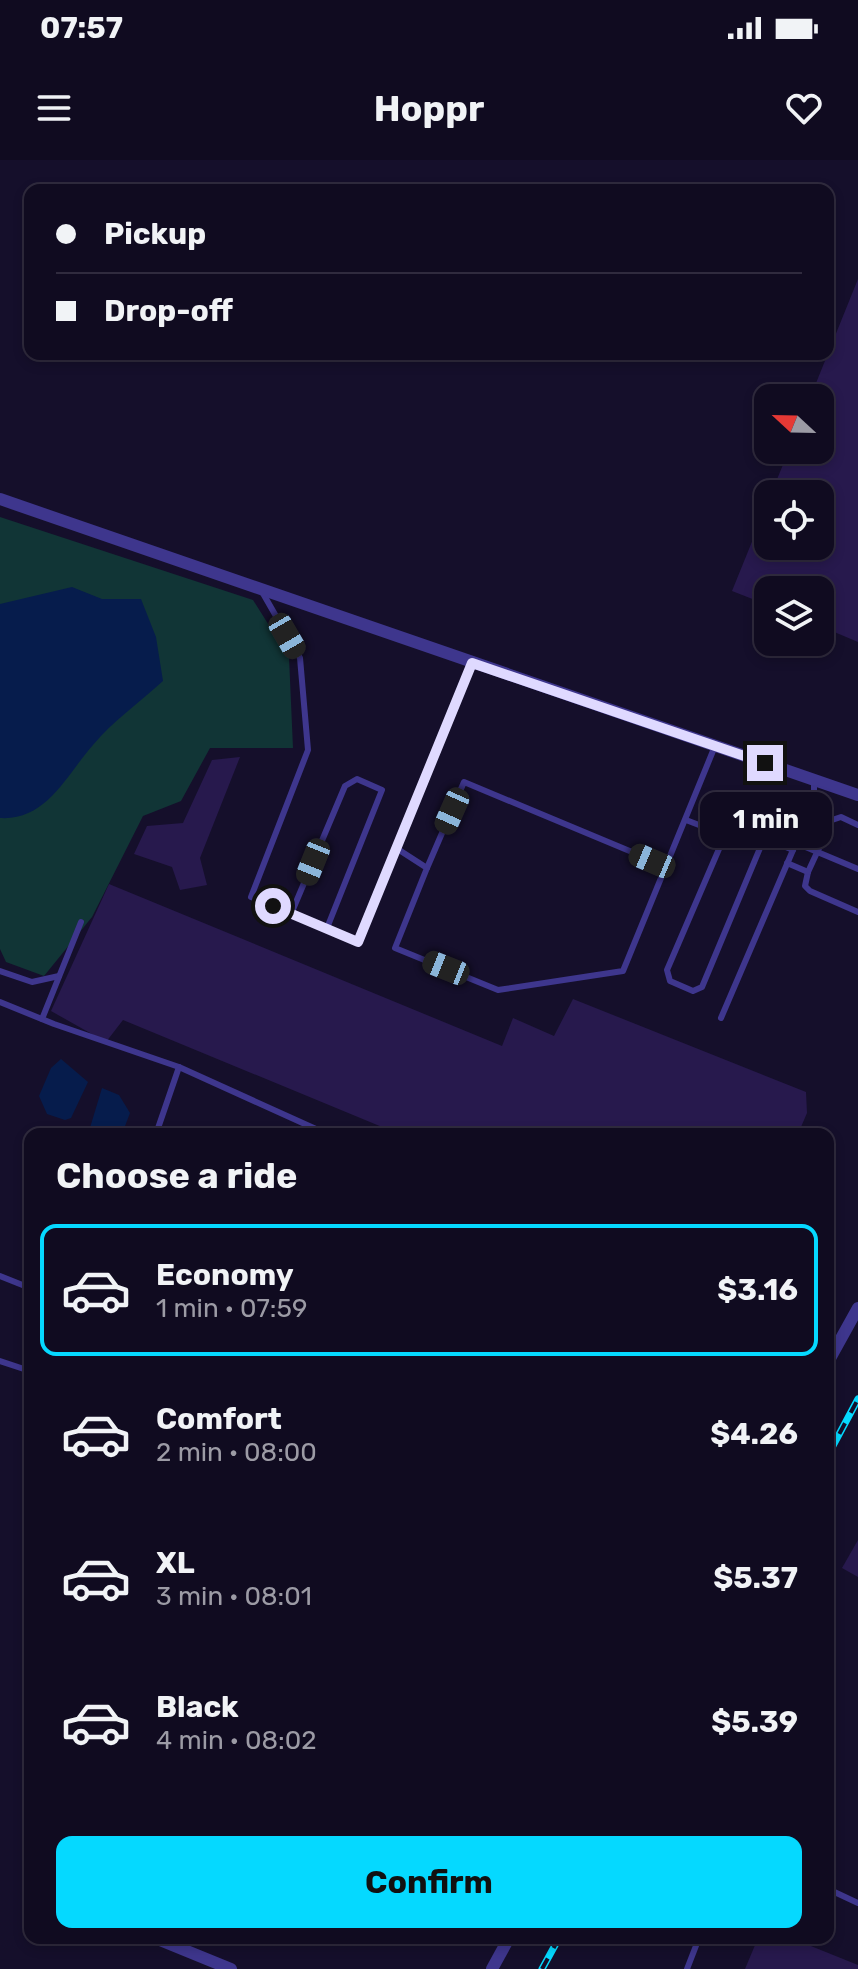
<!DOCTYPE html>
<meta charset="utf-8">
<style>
:root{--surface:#100b20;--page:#1e192d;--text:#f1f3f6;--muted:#9c9ba5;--line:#302b3e;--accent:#05d9ff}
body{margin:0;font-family:Rubik,sans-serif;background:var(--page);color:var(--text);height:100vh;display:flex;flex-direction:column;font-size:30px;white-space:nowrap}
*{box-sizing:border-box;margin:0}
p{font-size:26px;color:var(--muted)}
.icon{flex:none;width:44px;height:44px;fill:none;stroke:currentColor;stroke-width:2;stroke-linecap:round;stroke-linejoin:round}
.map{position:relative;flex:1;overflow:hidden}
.side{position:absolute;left:24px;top:968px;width:810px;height:816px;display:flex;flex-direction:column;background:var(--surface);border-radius:16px;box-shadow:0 4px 12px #0003,0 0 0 2px var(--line)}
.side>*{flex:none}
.banner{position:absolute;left:24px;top:24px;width:810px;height:176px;border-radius:16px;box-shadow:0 4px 12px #0003,0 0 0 2px var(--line);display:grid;align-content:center;height:176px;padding:0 32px;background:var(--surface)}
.needle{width:52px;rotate:292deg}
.tools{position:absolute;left:754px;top:224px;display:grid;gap:16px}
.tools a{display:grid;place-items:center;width:80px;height:80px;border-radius:16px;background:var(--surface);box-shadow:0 4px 12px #0003,0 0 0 2px var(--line);font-size:40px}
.end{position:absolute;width:36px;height:36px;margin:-18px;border:10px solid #dfd9ff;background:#111;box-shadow:0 0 0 4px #111}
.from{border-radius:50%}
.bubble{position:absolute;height:56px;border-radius:16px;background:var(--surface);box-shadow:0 4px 12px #0003,0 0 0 2px var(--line);font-size:26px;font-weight:700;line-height:56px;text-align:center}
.car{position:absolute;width:24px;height:48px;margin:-24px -12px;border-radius:10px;box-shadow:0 0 6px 2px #0007;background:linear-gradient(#222 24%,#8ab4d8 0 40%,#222 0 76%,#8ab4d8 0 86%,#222 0)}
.banner b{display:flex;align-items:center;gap:28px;height:76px;font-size:30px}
.banner b+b{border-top:2px solid var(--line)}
.banner i{width:20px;height:20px;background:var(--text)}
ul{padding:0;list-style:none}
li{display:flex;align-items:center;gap:24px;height:132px;margin:0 16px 12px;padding:0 16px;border:4px solid transparent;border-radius:16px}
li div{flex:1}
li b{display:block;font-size:30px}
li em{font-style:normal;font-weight:700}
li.on{border-color:var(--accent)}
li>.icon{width:72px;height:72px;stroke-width:1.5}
h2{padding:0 32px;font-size:36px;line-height:96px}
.cta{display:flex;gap:16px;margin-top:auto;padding:16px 32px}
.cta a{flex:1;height:92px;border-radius:16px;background:var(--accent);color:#111;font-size:32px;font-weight:700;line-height:92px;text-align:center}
.status{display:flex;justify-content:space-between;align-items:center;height:56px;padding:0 40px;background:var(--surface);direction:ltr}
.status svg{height:22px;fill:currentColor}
header{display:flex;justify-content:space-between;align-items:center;height:104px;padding:0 32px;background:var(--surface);font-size:36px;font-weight:700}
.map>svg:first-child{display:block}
.green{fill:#113536}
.water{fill:#061c4c}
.building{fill:#27194d}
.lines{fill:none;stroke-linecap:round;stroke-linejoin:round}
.lane{stroke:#3e368d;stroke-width:6}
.street{stroke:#3e368d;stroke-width:12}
.rail-casing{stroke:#05d9ff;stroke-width:7}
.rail{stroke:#150f2b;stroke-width:4;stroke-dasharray:12;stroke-linecap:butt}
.route{stroke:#dfd9ff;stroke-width:10}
</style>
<div class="status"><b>07:57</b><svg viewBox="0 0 49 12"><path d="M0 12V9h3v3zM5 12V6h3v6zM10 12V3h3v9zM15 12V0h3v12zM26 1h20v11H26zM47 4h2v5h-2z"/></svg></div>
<header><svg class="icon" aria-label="menu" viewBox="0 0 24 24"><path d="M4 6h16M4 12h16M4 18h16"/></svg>Hoppr<svg class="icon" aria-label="heart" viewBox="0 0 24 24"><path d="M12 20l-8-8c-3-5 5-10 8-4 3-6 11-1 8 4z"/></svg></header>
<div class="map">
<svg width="858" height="1809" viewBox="0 0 858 1809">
<rect width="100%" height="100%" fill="#150f2b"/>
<polygon class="green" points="0,357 253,440 289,497 293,588 210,588 181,641 143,656 92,757 44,816 6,802 0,789"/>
<g class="water">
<path d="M72 427 102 439H141L156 477 163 521C140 542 113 561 93 585 67 614 47 661 0 658V444Z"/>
<polygon points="61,899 88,922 71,958 65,960 47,954 39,936 51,908"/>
<polygon points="102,928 119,935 130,953 122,974 89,971"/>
</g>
<g class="building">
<polygon points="858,119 858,482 820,466 820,430 768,430 768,445 732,431 768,342 768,386 820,386 820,334 771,334 789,290 820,290 820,238 810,238"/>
<polygon points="240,597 200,698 207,725 180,730 172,707 134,694 147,666 183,663 212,600"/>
<polygon points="109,724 502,886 513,858 554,876 573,839 806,932 807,953 798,974 399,974 123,860 106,882 51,851"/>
<polygon points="858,1380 858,1417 842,1408"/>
<polygon points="758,1778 791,1778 858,1805 858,1809 745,1809"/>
</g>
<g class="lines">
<g class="lane">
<polyline points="261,430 300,498 308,590 251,737 358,782 472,503"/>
<polyline points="686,660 725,675 667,810 670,821 693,831 702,827 773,657 771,648 748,638 739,641 725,675"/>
<polyline points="858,665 841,657 832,660 808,712 805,726 810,731 858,752"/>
<polyline points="764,678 793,690"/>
<polyline points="796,683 858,709"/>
<polyline points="396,688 427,708 395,788 498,830 623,811 715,586"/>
<polyline points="787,703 808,712"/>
<polyline points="427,708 464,622 668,707"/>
<polyline points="291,754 345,626 357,619 382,630 327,768"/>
<polyline points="0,811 32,822 59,816"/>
<polyline points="0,842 54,864 179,907 327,974"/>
<polyline points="721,858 796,683 814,634 814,620"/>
<polyline points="42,859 81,762"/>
<polyline points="156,974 179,907"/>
<polyline points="0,1116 30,1128"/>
<polyline points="0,1201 30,1211"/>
<polyline points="828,1729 858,1743"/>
<polyline points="687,1809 699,1778"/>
</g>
<g class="street">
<polyline points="0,339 858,635"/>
<polyline points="828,1202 858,1148"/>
<polyline points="155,1778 231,1809"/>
<polyline points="492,1809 509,1778"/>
</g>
<g class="rail-casing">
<g id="rail">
<polyline points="828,1295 858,1239"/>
<polyline points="542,1809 559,1778"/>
</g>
</g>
<use href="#rail" class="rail"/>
</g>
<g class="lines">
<polyline class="route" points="273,746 358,782 472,503 765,603"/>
</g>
</svg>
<div class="tools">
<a><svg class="needle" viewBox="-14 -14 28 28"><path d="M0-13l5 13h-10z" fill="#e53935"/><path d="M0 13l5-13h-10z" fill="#9c9ba5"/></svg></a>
<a><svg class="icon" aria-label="locate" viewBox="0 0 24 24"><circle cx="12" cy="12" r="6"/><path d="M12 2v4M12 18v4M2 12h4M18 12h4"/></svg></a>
<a><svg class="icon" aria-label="layers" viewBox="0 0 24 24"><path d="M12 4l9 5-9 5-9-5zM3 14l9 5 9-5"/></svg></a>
</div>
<i class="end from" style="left:273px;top:746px"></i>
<i class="end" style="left:765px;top:603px"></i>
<div class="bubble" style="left:700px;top:632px;width:132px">1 min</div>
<i class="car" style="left:287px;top:476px;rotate:150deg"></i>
<i class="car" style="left:452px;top:651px;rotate:204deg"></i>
<i class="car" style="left:652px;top:701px;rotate:293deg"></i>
<i class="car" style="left:313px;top:702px;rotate:202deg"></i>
<i class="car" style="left:446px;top:808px;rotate:292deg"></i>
<div class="banner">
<b><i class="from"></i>Pickup</b>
<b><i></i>Drop-off</b>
</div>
<section class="side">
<h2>Choose a ride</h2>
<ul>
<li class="on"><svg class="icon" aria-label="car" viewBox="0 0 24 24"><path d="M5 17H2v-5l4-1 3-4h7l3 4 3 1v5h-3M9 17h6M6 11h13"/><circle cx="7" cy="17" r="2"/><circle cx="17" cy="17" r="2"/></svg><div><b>Economy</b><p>1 min · 07:59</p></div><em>$3.16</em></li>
<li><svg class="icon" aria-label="car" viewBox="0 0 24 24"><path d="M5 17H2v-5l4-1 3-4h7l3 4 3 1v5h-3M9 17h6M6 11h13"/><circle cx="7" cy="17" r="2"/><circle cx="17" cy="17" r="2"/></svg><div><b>Comfort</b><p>2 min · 08:00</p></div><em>$4.26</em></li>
<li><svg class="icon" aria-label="car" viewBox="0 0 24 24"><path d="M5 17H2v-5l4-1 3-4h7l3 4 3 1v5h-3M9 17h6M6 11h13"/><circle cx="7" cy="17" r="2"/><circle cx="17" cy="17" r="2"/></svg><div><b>XL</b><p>3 min · 08:01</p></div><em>$5.37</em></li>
<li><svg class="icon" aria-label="car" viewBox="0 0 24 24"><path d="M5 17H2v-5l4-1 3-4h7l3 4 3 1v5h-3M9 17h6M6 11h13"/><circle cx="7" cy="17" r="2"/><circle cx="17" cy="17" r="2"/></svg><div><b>Black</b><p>4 min · 08:02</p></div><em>$5.39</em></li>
</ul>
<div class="cta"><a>Confirm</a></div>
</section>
</div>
